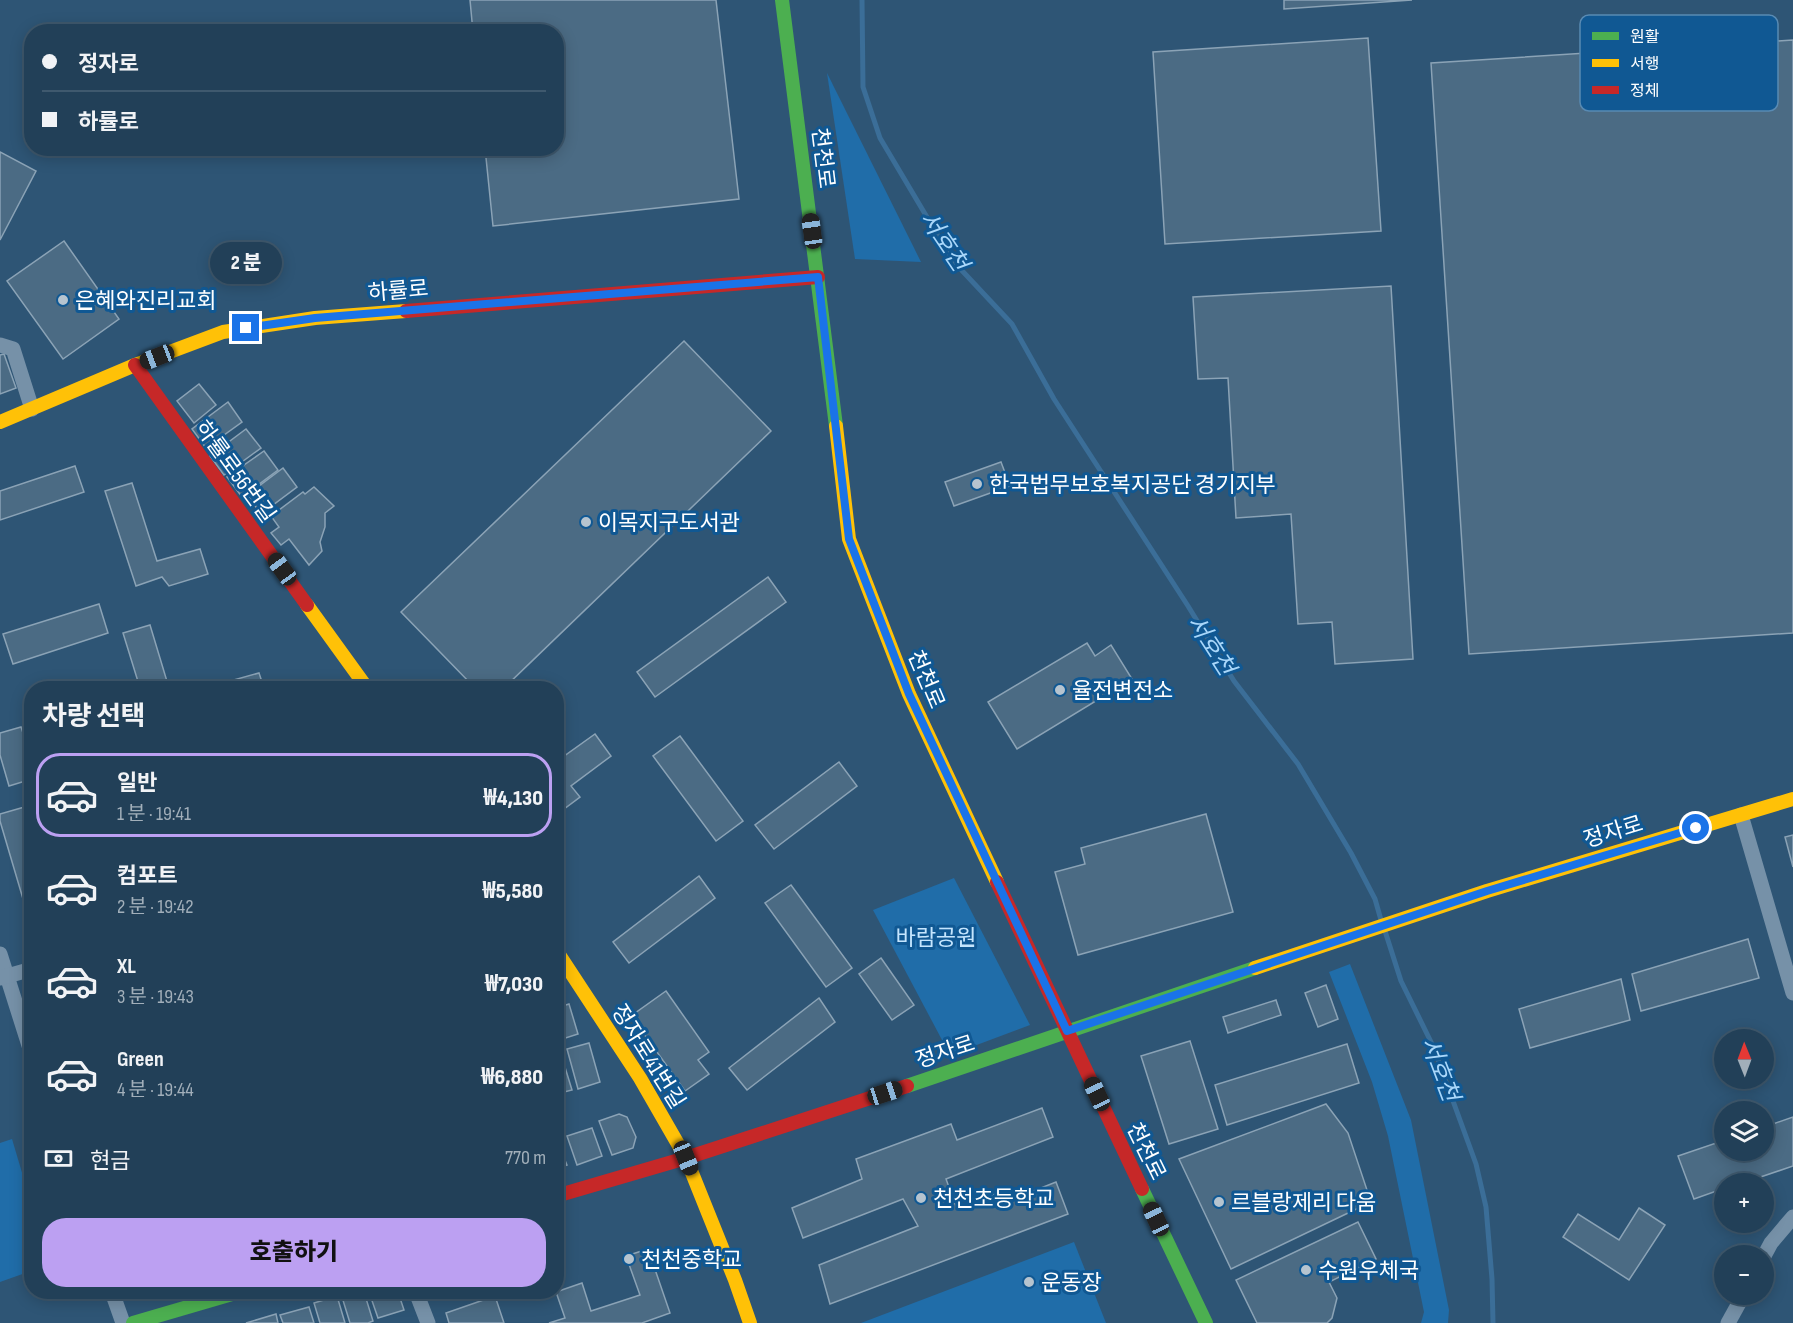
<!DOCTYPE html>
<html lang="ko">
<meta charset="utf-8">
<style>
:root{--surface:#224058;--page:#2e4b61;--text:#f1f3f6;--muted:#a2afba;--line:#3f596e;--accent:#bca0f2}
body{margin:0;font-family:"Sofia Sans Condensed","Noto Sans KR",sans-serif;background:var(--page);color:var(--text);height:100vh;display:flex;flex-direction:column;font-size:22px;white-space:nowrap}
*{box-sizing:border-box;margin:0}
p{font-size:20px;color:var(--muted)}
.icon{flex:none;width:33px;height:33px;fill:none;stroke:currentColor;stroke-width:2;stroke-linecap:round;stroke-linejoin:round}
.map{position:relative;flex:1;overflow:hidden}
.side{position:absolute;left:24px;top:681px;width:540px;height:618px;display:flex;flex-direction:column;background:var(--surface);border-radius:24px;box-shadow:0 3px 15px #0003,0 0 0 2px var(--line)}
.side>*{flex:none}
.hud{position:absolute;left:24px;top:24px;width:540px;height:132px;border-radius:24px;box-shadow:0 3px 15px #0003,0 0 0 2px var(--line);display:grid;align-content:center;height:132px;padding:0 18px;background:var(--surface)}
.needle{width:39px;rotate:359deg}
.tools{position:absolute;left:1714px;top:1029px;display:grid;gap:12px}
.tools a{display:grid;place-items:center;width:60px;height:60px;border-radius:50%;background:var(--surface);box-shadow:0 3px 15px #0003,0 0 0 2px var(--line);font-size:30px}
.end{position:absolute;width:27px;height:27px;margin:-14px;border:8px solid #1a73e8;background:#fff;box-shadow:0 0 0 3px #fff}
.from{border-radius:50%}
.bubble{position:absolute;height:42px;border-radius:21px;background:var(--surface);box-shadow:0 3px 15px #0003,0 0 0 2px var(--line);font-size:20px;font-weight:800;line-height:42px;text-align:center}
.car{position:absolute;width:18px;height:36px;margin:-18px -9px;border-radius:8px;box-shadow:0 0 4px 2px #0007;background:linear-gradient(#222 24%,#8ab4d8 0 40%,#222 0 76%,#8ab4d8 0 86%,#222 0)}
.hud b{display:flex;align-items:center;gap:21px;height:57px;font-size:22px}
.hud b+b{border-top:2px solid var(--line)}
.hud i{width:15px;height:15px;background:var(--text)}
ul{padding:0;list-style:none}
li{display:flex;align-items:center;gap:18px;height:84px;margin:0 12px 9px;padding:0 6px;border:3px solid transparent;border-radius:24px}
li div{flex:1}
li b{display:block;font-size:22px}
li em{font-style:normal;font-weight:800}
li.on{border-color:var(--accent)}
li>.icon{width:54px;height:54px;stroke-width:1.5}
h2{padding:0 18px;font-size:27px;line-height:72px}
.pay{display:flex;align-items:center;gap:15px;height:66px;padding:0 18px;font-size:22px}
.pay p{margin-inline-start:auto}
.button{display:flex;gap:12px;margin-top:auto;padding:12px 18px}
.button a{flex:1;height:69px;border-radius:24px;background:var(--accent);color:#111;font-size:24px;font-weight:800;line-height:69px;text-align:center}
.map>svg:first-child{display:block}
.green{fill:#206da9}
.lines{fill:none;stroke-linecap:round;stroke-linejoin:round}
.stream{stroke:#3b6e98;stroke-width:5}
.building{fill:#4b6b84;stroke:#8ba3b6;stroke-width:1.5}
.street{stroke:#7691a8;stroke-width:15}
.fast{stroke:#4caf50;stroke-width:14}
.slow{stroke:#ffc107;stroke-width:14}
.jam{stroke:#c62828;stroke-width:14}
.route{stroke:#1a73e8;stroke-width:8}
.poi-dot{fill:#b6c4cf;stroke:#105893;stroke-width:2}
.labels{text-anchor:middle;stroke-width:6;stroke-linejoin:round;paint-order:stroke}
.street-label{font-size:22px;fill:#fff;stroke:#105893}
.poi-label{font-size:22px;fill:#fff;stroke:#105893;text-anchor:start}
.park-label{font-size:22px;fill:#c4e5fe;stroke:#105893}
.water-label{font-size:24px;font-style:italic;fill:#a9d7fa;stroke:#105893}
.key{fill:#105893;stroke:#588ab3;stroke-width:1.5}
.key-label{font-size:16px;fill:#fff}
</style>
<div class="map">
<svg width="1793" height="1323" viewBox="0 0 1793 1323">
<rect width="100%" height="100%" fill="#2e5575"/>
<g class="green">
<polygon points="827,73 921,262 855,259"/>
<polygon points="954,878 1030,1025 950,1055 873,910"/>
<polygon points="1350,964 1411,1120 1449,1310 1448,1323 1421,1323 1424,1312 1388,1136 1372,1082 1329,972"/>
<polygon points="12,1139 31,1203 31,1271 0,1282 0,1143"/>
<polygon points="1074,1242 1106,1323 861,1323"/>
</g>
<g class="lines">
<g class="stream">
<polyline points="862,0 863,87 880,138 953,261 1012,324 1054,399 1188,606 1234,681 1298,764 1351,853 1375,899 1381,920"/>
<polyline points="1385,931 1401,981 1433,1046 1476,1164 1486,1207 1492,1279 1493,1323"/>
</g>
</g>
<g class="building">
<polygon points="470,0 716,0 739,199 493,226 485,148 556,148 556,32 473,32"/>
<polygon points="1284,0 1412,0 1284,9"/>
<polygon points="1368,38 1381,231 1165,244 1153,52"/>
<polygon points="1793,40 1793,633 1469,654 1431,63"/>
<polygon points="0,152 36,171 0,240"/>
<polygon points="64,241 119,319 63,359 7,281"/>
<polygon points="1391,286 1413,659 1335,664 1332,622 1298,624 1291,514 1236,518 1228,378 1198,379 1193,297"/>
<polygon points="684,341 771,431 504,688 475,688 401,612"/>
<polygon points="4,354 16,388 0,394 0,355"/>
<polygon points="199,384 216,405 194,423 177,401"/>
<polygon points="228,402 242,422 206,448 192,429"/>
<polygon points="246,429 261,448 224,475 210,456"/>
<polygon points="264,451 278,470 242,497 227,477"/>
<polygon points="1001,462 1010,486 954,506 945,482"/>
<polygon points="75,466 84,492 0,520 0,491"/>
<polygon points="283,468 297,487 261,514 247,495"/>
<polygon points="132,483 157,561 200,549 208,574 169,586 162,577 136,586 105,491"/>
<polygon points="314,487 334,506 325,513 325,527 320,542 322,551 309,565 289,539 281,545 271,533 279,527 271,516 303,492 305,494"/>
<polygon points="768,577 786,602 655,697 637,672"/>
<polygon points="99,604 108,633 13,664 3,634"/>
<polygon points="150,625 169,688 140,688 123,633"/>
<polygon points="1087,643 1095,656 1111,645 1132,679 1017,749 988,702"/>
<polygon points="259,673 264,688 205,688"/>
<polygon points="21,727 32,760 32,779 9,786 0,755 0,733"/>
<polygon points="595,734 611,756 571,786 580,797 556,815 556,781 563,777 556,768 556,762"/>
<polygon points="680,736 743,821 716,841 653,756"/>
<polygon points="839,762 857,786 774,849 755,825"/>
<polygon points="28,806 32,817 32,907 26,909 0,821 0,814"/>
<polygon points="1206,814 1233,912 1078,955 1055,872 1085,864 1081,848"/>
<polygon points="1793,835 1793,867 1785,837"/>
<polygon points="699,876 715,898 629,963 613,942"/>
<polygon points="791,885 852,968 826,987 765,903"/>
<polygon points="1748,939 1759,978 1641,1011 1632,974"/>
<polygon points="881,958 914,1005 892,1020 859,974"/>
<polygon points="1621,979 1630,1020 1530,1048 1519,1009"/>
<polygon points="1326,985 1338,1019 1318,1027 1305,993"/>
<polygon points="666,991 709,1052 698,1060 709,1074 685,1091 631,1016"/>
<polygon points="819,998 835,1022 747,1090 729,1068"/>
<polygon points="1276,1000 1281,1015 1228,1033 1223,1017"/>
<polygon points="569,1004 578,1034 556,1041 556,1008"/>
<polygon points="1190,1041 1218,1129 1169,1144 1141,1056"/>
<polygon points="589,1043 600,1082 578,1089 567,1049"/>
<polygon points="1347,1044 1359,1083 1227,1125 1215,1085"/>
<polygon points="560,1051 572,1090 556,1094 556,1052"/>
<polygon points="1326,1104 1348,1133 1371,1202 1231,1269 1179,1159"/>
<polygon points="1042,1108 1053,1137 946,1179 957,1209 1000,1192 1003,1203 1056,1182 1068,1214 830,1304 819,1265 918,1226 903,1199 803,1238 792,1208 862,1179 856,1159 951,1124 957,1140"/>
<polygon points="619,1114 627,1117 636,1137 633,1148 612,1155 599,1121"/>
<polygon points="1793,1117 1793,1166 1740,1184 1725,1184 1725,1188 1694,1199 1678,1156 1725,1140 1725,1150 1764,1150 1764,1127"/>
<polygon points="592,1128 602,1156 577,1165 567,1136"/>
<polygon points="556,1139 567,1165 556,1169"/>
<polygon points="1639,1208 1665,1225 1629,1280 1563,1237 1578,1214 1619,1240"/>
<polygon points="1358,1222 1376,1259 1329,1282 1337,1298 1332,1318 1327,1323 1257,1323 1236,1280"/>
<polygon points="648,1249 670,1313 642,1323 549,1323 565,1318 556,1292 582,1283 591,1311 640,1295 626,1256"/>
<polygon points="359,1292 364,1292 373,1321 368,1323 350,1323 342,1297"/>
<polygon points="369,1292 398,1292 404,1310 378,1318"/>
<polygon points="337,1296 345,1323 320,1323 314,1303"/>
<polygon points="495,1296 504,1323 449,1323 446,1313"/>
<polygon points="309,1307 314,1323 283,1323 280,1315"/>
<polygon points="276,1314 278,1323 246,1323"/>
</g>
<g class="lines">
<g class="street">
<polyline points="0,345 13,349 32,409"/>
<polyline points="1741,815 1793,993"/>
<polyline points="0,954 32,1055"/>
<polyline points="0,978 32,969"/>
<polyline points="1764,1256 1771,1243 1793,1217"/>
<polyline points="112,1292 123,1323"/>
<polyline points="416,1292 428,1323"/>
<polyline points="1728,1323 1744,1294"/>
</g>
<g class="fast">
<polyline points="782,0 836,426"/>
<polyline points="907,1086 1255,968"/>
<polyline points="1142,1189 1206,1323"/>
<polyline points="133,1323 239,1292"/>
</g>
<g class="slow">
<polyline points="0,422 135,365 223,332 315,318 406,311"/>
<polyline points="836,426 849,539 909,694 997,882"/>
<polyline points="307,605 367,688"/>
<polyline points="556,950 640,1078 686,1158 735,1280 750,1323"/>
<polyline points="1255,968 1487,891 1793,799"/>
</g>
<g class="jam">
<polyline points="406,311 818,277"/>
<polyline points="135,365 307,605"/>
<polyline points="997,882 1142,1189"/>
<polyline points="556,1196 686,1158 907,1086"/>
</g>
</g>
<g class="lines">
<polyline class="route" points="246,328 315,318 818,277 849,539 909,694 1067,1031 1487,891 1696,828"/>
</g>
<g class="poi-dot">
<circle cx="63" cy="300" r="6"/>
<circle cx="977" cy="484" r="6"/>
<circle cx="586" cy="522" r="6"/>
<circle cx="1060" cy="690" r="6"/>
<circle cx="921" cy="1198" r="6"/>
<circle cx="1219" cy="1202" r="6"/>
<circle cx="629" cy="1259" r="6"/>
<circle cx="1306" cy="1270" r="6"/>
<circle cx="1029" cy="1282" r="6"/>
</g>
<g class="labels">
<g class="street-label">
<text transform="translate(824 158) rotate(83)" y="8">천천로</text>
<text transform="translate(398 290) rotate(-5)" y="8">하률로</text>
<text transform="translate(236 471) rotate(54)" y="8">하률로56번길</text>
<text transform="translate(927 679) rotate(67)" y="8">천천로</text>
<text transform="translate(1613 831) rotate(-17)" y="8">정자로</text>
<text transform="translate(945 1051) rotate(-18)" y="8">정자로</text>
<text transform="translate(649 1056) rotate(58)" y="8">정자로41번길</text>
<text transform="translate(1147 1151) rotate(64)" y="8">천천로</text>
</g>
<g class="poi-label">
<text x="75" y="308">은혜와진리교회</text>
<text x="989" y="492">한국법무보호복지공단 경기지부</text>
<text x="598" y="530">이목지구도서관</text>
<text x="1072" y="698">율전변전소</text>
<text x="933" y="1206">천천초등학교</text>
<text x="1231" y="1210">르블랑제리 다움</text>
<text x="641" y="1267">천천중학교</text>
<text x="1318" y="1278">수원우체국</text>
<text x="1041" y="1290">운동장</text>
</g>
<g class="park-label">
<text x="936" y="945">바람공원</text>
</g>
<g class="water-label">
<text transform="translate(944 241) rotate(56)" y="8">서호천</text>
<text transform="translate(1211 645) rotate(57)" y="8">서호천</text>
<text transform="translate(1440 1069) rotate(69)" y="8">서호천</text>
</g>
</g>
<rect x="1580" y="15" width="198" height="96" rx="9" class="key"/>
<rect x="1592" y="32" width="27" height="8" fill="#4caf50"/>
<rect x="1592" y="59" width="27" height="8" fill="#ffc107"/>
<rect x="1592" y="86" width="27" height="8" fill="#c62828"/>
<g class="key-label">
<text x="1630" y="42">원활</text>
<text x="1630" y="69">서행</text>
<text x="1630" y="96">정체</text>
</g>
</svg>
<div class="tools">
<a><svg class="needle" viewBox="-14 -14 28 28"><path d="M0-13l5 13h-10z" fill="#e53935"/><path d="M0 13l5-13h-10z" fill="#a2afba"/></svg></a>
<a><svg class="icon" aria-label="layers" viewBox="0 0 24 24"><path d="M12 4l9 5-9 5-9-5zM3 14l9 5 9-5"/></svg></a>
<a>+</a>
<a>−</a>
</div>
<i class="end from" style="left:1696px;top:828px"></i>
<i class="end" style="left:246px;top:328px"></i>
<div class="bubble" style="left:210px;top:242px;width:72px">2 분</div>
<i class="car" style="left:812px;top:231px;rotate:352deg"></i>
<i class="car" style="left:157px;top:357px;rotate:249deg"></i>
<i class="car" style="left:282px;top:569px;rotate:324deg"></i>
<i class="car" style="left:885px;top:1093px;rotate:72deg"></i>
<i class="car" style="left:1097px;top:1094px;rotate:335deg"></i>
<i class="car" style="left:686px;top:1158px;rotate:158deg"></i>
<i class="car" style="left:1156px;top:1219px;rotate:335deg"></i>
<div class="hud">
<b><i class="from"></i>정자로</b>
<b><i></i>하률로</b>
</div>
<section class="side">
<h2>차량 선택</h2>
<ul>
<li class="on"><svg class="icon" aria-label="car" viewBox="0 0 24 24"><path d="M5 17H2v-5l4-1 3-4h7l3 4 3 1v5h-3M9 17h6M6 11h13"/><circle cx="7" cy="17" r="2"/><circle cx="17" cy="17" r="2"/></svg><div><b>일반</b><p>1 분 · 19:41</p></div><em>₩4,130</em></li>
<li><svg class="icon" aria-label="car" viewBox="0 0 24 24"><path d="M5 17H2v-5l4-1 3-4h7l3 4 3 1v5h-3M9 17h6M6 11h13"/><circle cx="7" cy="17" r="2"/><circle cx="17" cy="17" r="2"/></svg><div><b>컴포트</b><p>2 분 · 19:42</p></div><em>₩5,580</em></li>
<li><svg class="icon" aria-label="car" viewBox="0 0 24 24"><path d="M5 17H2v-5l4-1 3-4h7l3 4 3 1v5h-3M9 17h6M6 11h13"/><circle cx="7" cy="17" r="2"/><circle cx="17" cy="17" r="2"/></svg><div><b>XL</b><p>3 분 · 19:43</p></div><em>₩7,030</em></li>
<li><svg class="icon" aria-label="car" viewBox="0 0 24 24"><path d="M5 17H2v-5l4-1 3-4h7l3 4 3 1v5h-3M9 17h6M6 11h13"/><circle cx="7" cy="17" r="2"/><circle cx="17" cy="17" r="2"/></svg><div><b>Green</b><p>4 분 · 19:44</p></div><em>₩6,880</em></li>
</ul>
<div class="pay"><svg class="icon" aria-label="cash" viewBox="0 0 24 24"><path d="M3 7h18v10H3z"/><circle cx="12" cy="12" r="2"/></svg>현금<p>770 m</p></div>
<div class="button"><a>호출하기</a></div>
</section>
</div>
